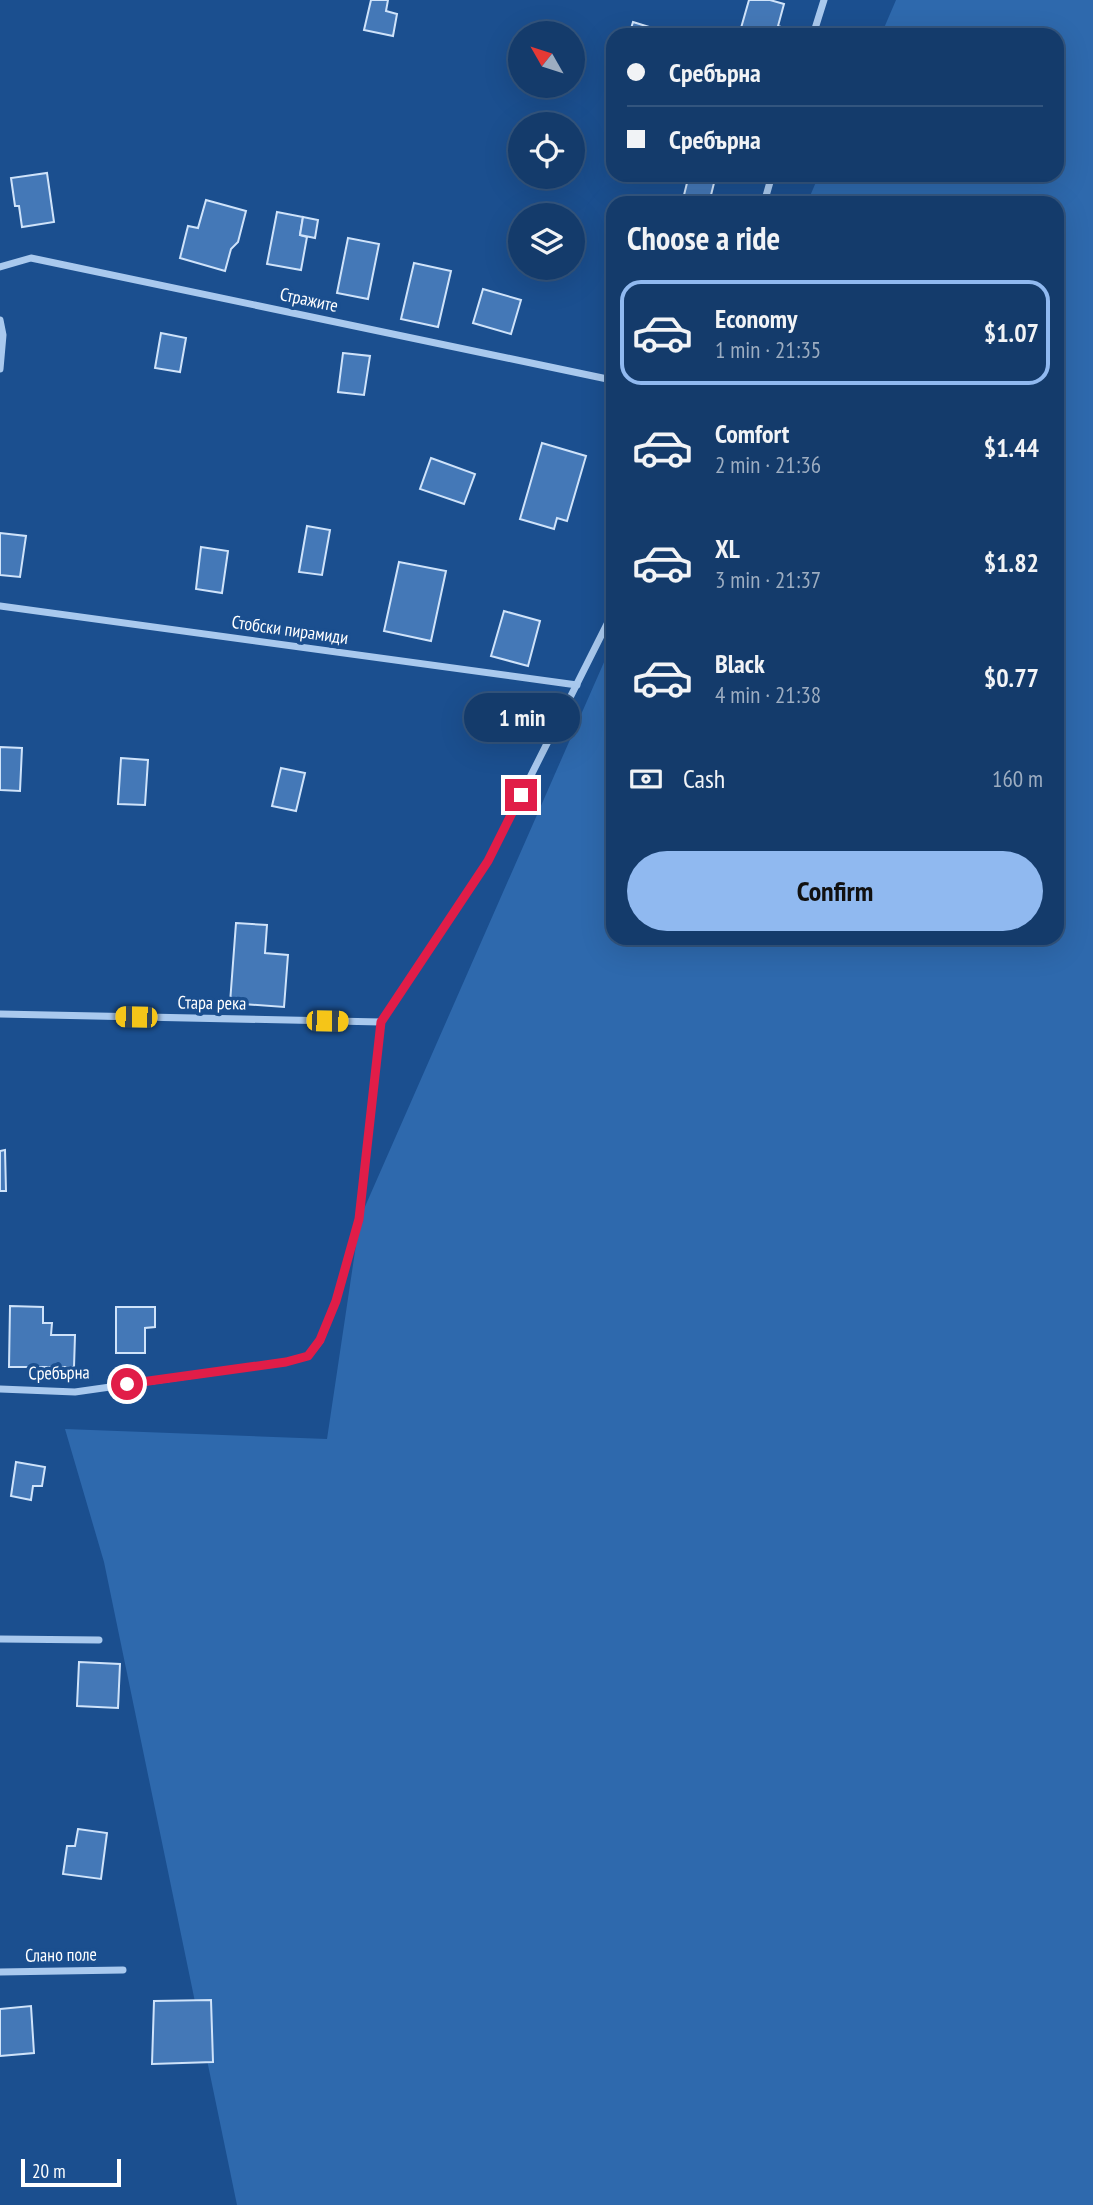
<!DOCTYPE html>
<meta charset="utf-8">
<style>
:root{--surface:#143b6b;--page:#214673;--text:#f1f3f6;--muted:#9dadc1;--line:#33557e;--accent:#90b9f0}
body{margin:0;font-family:"PT Sans Narrow",sans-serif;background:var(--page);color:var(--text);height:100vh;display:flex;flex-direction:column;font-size:26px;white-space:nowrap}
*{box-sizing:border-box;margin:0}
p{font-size:23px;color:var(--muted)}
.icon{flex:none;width:38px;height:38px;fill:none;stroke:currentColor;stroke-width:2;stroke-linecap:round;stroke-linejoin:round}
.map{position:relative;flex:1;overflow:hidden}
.drawer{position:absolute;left:606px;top:196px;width:458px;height:749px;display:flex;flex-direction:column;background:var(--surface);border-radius:21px;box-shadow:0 7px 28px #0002,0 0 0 2px var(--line)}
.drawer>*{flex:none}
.guide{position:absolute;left:606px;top:28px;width:458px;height:154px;border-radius:21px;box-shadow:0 7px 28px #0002,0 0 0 2px var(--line);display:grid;align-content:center;height:154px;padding:0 21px;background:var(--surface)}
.needle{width:46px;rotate:309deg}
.fabs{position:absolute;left:508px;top:21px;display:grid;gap:14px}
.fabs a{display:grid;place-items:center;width:77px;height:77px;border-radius:50%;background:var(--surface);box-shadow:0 7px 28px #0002,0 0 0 2px var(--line);font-size:35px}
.scale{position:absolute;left:21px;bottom:18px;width:100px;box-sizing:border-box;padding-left:7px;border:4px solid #fff;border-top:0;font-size:19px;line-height:24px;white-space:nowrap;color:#fff;-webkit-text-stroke:5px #1b4f8f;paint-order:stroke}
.end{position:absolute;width:32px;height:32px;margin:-16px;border:9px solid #e11d48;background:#fff;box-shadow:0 0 0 4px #fff}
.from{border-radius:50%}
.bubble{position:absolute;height:49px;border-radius:24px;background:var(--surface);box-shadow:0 7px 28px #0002,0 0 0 2px var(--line);font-size:23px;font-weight:600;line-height:49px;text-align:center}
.car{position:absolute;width:21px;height:42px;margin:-21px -10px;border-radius:9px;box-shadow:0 0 5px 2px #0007;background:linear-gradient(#f5c518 24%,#345 0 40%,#f5c518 0 76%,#345 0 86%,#f5c518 0)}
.guide b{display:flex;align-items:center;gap:24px;height:66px;font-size:26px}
.guide b+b{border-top:2px solid var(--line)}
.guide i{width:18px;height:18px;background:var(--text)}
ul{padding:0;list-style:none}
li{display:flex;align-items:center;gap:21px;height:105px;margin:0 14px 10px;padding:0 7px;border:4px solid transparent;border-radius:21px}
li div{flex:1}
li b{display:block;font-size:26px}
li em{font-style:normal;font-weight:600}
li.on{border-color:var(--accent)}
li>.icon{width:63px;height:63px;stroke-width:1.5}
h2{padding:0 21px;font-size:32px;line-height:84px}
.pay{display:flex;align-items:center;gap:18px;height:77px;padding:0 21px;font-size:26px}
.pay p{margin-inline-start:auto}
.action{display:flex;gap:14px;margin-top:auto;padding:14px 21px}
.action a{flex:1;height:80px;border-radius:42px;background:var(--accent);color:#111;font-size:28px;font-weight:600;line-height:80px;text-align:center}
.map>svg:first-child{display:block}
.green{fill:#2e69ad}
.building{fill:#4478b7;stroke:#cfe3fa;stroke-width:2}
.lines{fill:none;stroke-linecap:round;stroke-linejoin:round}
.street{stroke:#a9c9ee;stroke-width:7}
.route{stroke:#e11d48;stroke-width:9}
.labels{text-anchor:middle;stroke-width:7;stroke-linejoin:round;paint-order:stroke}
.street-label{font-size:18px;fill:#fff;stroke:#1b4f8f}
</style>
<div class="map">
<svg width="1093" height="2205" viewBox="0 0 1093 2205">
<rect width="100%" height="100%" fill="#1b4f8f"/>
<polygon class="green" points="896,0 1093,0 1093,2205 237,2205 104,1562 65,1429 327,1439 360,1218 612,644 612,938 1057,938 1057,203 807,203 819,175 1057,175 1057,35 881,35"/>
<g class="building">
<polygon points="371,0 388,0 386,11 397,14 393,36 364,30"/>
<polygon points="749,0 770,0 784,4 778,26 787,29 786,35 739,35"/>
<polygon points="633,22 675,35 629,35"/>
<polygon points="47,173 54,222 22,227 19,206 15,206 11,178"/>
<polygon points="689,175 716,175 709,203 682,203"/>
<polygon points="206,200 246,211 238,242 231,249 225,271 180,258 188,226 198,228"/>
<polygon points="277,212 303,217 300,235 307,237 301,270 267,264"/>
<polygon points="303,217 318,220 315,238 300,235"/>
<polygon points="348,238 379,244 368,299 337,293"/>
<polygon points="414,263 451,271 438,327 401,319"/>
<polygon points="483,289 521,300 511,334 473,323"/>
<polygon points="161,333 186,338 180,372 155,368"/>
<polygon points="343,353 370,356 364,395 338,392"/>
<polygon points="542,443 586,456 567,521 557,518 554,529 520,519"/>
<polygon points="431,458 475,474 464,504 420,489"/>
<polygon points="307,526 330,530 322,575 299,572"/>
<polygon points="0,533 26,536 20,577 0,575"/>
<polygon points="201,547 228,551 222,593 196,589"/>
<polygon points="399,562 446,571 431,641 384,631"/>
<polygon points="504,611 540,621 528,666 491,656"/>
<polygon points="0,747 22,748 20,791 0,790"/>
<polygon points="121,758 148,760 145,805 118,804"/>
<polygon points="281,768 305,773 296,811 272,806"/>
<polygon points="236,923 267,925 265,953 288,955 284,1007 230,1003"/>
<polygon points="5,1150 6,1191 0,1191 0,1151"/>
<polygon points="10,1306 43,1307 43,1323 52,1323 51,1335 75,1335 74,1367 9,1367"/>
<polygon points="116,1307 155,1307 155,1327 145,1328 145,1353 116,1353"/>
<polygon points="16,1462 45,1467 42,1486 33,1486 31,1500 11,1496"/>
<polygon points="79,1662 120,1664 118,1708 77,1706"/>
<polygon points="78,1829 107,1833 101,1879 63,1874 67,1846 75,1846"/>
<polygon points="211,2000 213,2062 152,2064 154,2001"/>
<polygon points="31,2006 34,2053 0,2056 0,2009"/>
</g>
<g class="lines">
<g class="street">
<polyline points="813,35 824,0"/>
<polyline points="764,203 772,175"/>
<polyline points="0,267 31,258 612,380"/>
<polyline points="0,320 3,335 0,369"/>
<polyline points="0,606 577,685"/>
<polyline points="0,1014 381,1022"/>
<polyline points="0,1389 75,1392 286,1362 308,1356 320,1341 336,1301 359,1219 381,1022 488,861 612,614"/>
<polyline points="0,1639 99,1640"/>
<polyline points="0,1972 123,1970"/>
</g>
</g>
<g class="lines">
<polyline class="route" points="127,1384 286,1362 308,1356 320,1340 336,1301 359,1219 381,1022 488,861 521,795"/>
</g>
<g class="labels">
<g class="street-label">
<text transform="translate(309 300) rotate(12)" y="6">Стражите</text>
<text transform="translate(290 630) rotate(8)" y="6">Стобски пирамиди</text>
<text transform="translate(212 1003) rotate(1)" y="6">Стара река</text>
<text transform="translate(59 1373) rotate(-1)" y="6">Сребърна</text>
<text transform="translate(61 1955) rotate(-1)" y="6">Слано поле</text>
</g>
</g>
</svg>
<div class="fabs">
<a><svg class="needle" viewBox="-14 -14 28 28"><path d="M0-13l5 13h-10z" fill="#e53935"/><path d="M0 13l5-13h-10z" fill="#9dadc1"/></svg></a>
<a><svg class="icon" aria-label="locate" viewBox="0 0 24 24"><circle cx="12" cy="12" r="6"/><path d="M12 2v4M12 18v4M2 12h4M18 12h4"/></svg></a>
<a><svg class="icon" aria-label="layers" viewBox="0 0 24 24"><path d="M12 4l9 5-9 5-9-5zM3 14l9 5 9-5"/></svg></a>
</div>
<div class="scale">20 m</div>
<i class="end from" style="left:127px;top:1384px"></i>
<i class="end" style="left:521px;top:795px"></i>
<div class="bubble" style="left:464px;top:693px;width:116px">1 min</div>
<i class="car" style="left:136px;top:1017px;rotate:271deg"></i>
<i class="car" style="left:327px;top:1021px;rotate:91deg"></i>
<div class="guide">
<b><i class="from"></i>Сребърна</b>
<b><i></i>Сребърна</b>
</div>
<section class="drawer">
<h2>Choose a ride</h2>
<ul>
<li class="on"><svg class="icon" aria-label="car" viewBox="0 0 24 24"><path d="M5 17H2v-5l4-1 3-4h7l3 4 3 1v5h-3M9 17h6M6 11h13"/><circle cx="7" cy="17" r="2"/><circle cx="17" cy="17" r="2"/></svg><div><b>Economy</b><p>1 min · 21:35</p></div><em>$1.07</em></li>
<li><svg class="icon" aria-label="car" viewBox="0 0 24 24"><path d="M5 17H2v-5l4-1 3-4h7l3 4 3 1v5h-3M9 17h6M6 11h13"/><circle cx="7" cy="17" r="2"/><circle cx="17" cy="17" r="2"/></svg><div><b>Comfort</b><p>2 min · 21:36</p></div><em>$1.44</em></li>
<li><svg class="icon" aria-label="car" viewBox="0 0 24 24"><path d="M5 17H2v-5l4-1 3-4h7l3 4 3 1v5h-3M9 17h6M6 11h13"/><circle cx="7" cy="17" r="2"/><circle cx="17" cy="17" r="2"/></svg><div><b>XL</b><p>3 min · 21:37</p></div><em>$1.82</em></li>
<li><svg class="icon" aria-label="car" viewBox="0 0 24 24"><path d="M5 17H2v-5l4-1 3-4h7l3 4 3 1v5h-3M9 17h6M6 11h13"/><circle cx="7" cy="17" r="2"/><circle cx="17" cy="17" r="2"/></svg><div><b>Black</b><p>4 min · 21:38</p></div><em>$0.77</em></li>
</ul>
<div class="pay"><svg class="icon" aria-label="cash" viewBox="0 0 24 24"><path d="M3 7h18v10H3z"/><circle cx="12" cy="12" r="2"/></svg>Cash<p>160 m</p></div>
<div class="action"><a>Confirm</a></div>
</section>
</div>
